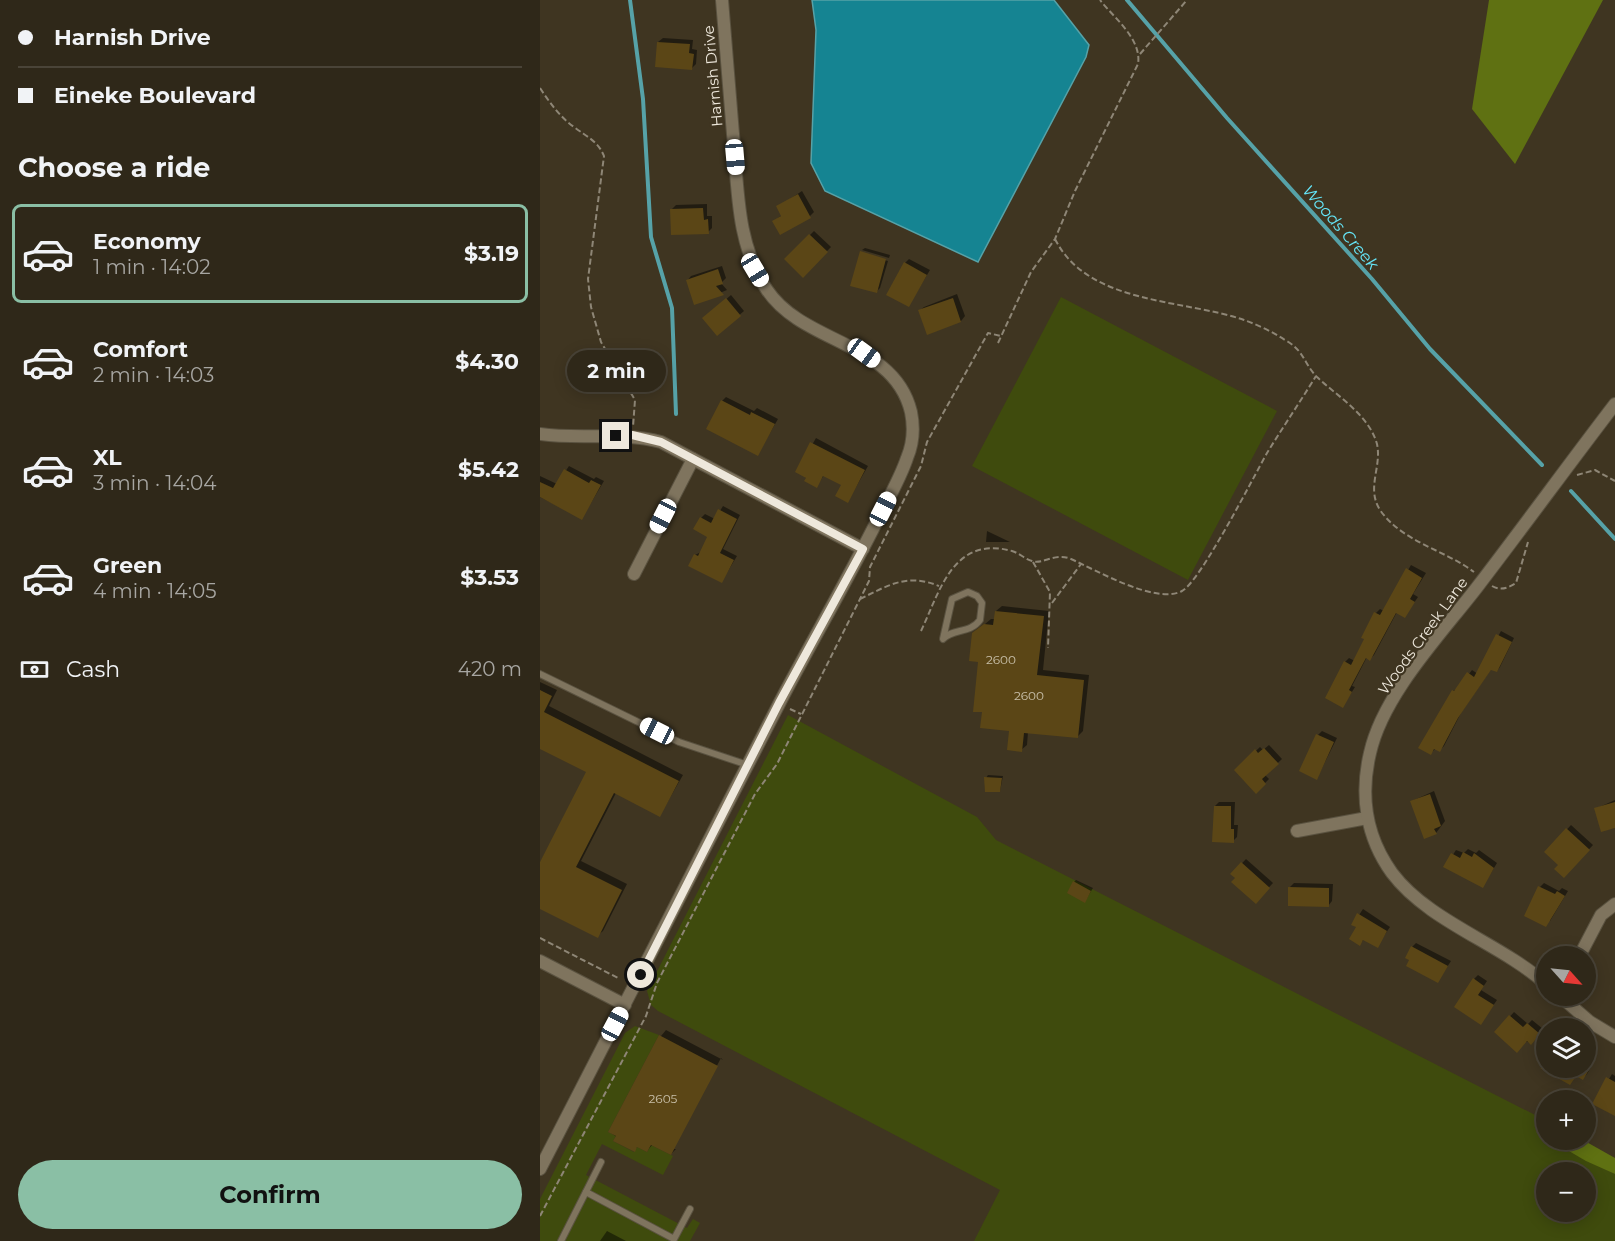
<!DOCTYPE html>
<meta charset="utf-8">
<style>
:root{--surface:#2f2819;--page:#3b3426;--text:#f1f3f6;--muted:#a7a6a2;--line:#4a4438;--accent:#8abfa5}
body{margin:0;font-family:Montserrat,sans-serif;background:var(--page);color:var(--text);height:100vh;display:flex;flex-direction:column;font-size:22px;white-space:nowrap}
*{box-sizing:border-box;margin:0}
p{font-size:20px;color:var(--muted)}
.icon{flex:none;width:33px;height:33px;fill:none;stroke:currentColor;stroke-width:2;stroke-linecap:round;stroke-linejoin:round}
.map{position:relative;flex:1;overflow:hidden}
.panel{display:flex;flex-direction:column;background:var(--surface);width:540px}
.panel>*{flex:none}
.top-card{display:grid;align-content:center;height:132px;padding:0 18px;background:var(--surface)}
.needle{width:39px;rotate:117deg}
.fabs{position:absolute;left:996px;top:946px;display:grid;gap:12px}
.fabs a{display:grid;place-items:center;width:60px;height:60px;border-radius:50%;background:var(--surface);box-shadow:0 3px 15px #0003,0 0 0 2px var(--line);font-size:30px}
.end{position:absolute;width:27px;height:27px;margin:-14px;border:8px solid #eee8dc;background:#111;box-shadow:0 0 0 3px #111}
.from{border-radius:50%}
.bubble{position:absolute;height:42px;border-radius:21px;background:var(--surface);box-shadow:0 3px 15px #0003,0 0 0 2px var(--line);font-size:20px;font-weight:700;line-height:42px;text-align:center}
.car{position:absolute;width:18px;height:36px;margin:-18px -9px;border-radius:8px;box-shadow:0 0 4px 2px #0007;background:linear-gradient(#fff 24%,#345 0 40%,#fff 0 76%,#345 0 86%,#fff 0)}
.top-card b{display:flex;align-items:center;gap:21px;height:57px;font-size:22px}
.top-card b+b{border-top:2px solid var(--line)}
.top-card i{width:15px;height:15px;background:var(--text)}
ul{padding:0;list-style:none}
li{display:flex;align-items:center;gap:18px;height:99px;margin:0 12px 9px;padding:0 6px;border:3px solid transparent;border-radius:9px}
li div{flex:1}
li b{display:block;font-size:22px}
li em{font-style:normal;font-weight:700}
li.selected{border-color:var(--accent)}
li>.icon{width:54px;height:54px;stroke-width:1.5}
h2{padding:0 18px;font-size:27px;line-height:72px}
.pay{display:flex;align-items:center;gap:15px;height:66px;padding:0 18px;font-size:22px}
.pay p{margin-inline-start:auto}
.action{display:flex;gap:12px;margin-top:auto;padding:12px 18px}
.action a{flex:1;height:69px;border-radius:36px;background:var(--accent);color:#111;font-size:24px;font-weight:700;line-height:69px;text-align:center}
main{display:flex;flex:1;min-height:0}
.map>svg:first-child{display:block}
.green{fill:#3f4b0d;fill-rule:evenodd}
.forest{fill:#5f7112}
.water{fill:#158492;stroke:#56a2a8;stroke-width:1.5}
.shadow{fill:#0007}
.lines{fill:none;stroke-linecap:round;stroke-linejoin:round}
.stream{stroke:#56a2a8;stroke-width:4}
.building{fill:#5b4616}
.lane-casing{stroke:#5a5240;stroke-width:8}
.street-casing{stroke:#5a5240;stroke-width:14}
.path{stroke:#8e8676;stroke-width:2;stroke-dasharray:6 3;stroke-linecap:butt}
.lane{stroke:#7f745e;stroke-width:6}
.street{stroke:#7f745e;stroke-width:12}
.route{stroke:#eee8dc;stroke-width:8}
.labels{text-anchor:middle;stroke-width:4.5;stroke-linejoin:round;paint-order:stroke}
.number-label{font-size:12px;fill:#c9c0aa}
.street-label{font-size:15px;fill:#eee8dc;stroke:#3f3521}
.water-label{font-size:16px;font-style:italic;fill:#65e7fa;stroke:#3f3521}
</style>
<main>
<section class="panel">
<div class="top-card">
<b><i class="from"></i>Harnish Drive</b>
<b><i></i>Eineke Boulevard</b>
</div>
<h2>Choose a ride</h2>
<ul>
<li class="selected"><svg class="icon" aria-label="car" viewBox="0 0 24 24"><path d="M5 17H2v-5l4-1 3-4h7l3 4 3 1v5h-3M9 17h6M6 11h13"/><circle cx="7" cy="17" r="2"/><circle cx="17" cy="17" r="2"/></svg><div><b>Economy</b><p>1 min · 14:02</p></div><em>$3.19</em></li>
<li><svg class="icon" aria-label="car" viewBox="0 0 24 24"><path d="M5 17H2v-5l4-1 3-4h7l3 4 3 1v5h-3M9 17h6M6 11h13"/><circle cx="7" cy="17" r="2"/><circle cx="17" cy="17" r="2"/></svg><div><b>Comfort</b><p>2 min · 14:03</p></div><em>$4.30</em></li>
<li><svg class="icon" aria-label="car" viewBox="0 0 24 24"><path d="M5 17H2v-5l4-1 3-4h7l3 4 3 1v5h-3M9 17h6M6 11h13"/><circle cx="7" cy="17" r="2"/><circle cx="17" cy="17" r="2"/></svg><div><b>XL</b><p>3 min · 14:04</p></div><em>$5.42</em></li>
<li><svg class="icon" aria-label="car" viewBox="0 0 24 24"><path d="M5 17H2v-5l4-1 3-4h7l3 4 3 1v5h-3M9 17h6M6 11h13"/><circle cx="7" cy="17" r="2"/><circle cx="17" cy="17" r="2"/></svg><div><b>Green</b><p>4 min · 14:05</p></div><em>$3.53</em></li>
</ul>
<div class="pay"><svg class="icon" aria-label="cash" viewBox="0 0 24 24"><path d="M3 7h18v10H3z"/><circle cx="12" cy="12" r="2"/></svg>Cash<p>420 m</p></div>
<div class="action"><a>Confirm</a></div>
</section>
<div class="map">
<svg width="1075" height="1241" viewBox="0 0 1075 1241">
<rect width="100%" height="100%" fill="#3f3521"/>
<g class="green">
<polygon points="521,297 737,411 648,580 432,466"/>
<path d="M248 715 437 817 456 840 997 1116 996 1124 1006 1140 1075 1174V1241H434L460 1190 118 1011 111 1005 107 991ZM1006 1173H1046V1212H1006Z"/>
<polygon points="95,1026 119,1035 68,1132 76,1136 73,1141 94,1152 97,1147 107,1152 111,1145 133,1156 123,1175 62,1144 46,1175 147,1228 153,1219 160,1223 150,1241 0,1241 0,1199 85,1033"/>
</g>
<g class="forest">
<polygon points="949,0 1063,0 975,164 932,109"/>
<polygon points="1010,1140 1043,1140 1075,1158 1075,1174 1046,1161"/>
</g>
<polygon class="water" points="272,0 514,0 549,45 546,57 438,262 285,191 271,163 276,30"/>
<g class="shadow">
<polygon points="123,38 153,40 152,49 157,50 156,64 152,68 118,42"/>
<polygon points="262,191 274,212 270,216 234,221 242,215 238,207"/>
<polygon points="167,204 167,216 172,216 172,228 168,232 132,209 136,205"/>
<polygon points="274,231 291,247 263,276 246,259"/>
<polygon points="325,248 350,255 349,258 322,250"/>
<polygon points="321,253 348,261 340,288 336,292"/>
<polygon points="369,259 390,270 369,305 365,263"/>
<polygon points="182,266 186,278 181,283 187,290 155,303 147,281 151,276"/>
<polygon points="417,294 425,316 421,321 387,333 379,311 384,307"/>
<polygon points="191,295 204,311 177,334 168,315"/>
<polygon points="186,397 214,411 217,408 238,419 218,454 182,401"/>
<polygon points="276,438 328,466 308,501 303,485 284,475 277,486 257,471"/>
<polygon points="29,466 54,479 56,477 64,481 42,518 0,497 0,476 17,484"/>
<polygon points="183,506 200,515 183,549 197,556 182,581 155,555 161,552 169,536 161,518 165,514 175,519"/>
<polygon points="447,531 470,542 446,542"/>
<polygon points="871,565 886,573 873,594 878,597 865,616 857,612 834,655 830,659 827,657 812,686 815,687 803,706 805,662 809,658 815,661 836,613 840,609 844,611"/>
<polygon points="462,606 509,611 503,670 549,675 543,731 537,737 488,732 487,745 481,750 470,730 443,711 440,660 433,634 451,619 456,619 456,611"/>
<polygon points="961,631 974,638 960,667 957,671 952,668 921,713 904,746 900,750 896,748 891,753 913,691 918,688 932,670 938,674"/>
<polygon points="0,682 17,690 9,706 143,775 120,815 76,793 41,861 87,884 63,931 57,936 0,907 0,863 48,772 0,747"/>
<polygon points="782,731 797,738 777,778 778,735"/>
<polygon points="729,745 742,759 725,775 729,779 716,792 696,770 720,747 723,750"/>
<polygon points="448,775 463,776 460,791 446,778"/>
<polygon points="894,791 905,821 896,833 872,801"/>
<polygon points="1075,800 1075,828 1062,830 1055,809"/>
<polygon points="679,802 695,802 694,825 698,825 697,837 693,841 675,806"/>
<polygon points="1031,825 1053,845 1024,876 1020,865 1006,852"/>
<polygon points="928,849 936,853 939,850 957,863 943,886 905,867 916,850 924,853"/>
<polygon points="706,859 733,883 716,902 692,874"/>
<polygon points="536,880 553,888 547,898 534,882"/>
<polygon points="754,883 793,884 792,901 788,906 750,887"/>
<polygon points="1004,883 1019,891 1022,888 1028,891 1010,921 1000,887"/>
<polygon points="823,909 850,927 837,946 824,939 820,944 818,927 813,924"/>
<polygon points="876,943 911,961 898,981 872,947"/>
<polygon points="938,975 947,981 941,990 957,1000 941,1023 934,979"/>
<polygon points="974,1012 988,1024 992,1020 1003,1029 991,1043 956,1032"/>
<polygon points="126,1030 183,1060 181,1058 133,1149 136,1149 131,1154 113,1144 107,1151 98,1146 94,1150 70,1132 121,1036"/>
<polygon points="1046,1060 1053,1064 1047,1074 1043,1078 1037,1074 1030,1083 1008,1068 1046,1068"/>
<polygon points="1072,1074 1075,1076 1075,1115 1054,1104"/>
<polygon points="67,1231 86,1241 60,1241"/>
</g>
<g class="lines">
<g class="stream">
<polyline points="90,0 103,99 111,237 132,308 136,414"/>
<polyline points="587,0 687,118 832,279 890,349 1002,465"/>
<polyline points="1031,491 1075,539"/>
</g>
</g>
<g class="building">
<polygon points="117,42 150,44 149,53 154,54 152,70 115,67"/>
<polygon points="258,194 271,218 240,235 232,221 241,216 236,206"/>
<polygon points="163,208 164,220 168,219 169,234 131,235 130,209"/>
<polygon points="269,234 288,252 263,278 244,259"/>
<polygon points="320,251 346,259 337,293 310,286"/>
<polygon points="364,262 387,275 369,307 346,295"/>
<polygon points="178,269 183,284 176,286 184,295 154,305 146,280"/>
<polygon points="186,298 201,316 177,336 162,318"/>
<polygon points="413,298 421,322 387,335 378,310"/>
<polygon points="181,400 210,415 211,412 235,424 218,456 166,429"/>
<polygon points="270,442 325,470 308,503 295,496 301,485 283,476 277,488 264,481 266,478 255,472"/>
<polygon points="24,469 49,483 51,480 61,485 42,520 0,497 0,482 13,488"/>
<polygon points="178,509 197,519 180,553 194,560 182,583 148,566 154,554 158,556 167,537 153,529 160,517 171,523"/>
<polygon points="866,568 882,578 870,599 875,602 865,618 856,613 830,661 826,658 809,690 812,692 803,708 785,698 804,661 811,665 824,639 821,638 834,612 840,615"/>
<polygon points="455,611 504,616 497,675 544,680 538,738 484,733 482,752 467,750 469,731 440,728 442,712 433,712 438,662 429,661 432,633 444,624 453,625"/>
<polygon points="956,634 972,642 957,672 951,670 918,718 900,752 894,749 891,755 878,748 912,690 914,691 927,672 934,677"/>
<polygon points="0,690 12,696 4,712 139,781 120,817 74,793 36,867 82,890 58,938 0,909 0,862 46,772 0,749"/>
<polygon points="776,734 794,742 777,780 759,771"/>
<polygon points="724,748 739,764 722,779 726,784 716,794 694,770 715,749 718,753"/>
<polygon points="444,777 462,778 460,792 445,792"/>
<polygon points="890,794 901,826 894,829 897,834 884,839 870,801"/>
<polygon points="1075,802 1075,828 1061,832 1054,808"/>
<polygon points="674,806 691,806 691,829 694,829 694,843 672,842"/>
<polygon points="1026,828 1050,850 1024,878 1014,869 1018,865 1004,852"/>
<polygon points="923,852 932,857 934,853 954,868 943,888 903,867 911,853 920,858"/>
<polygon points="701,862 730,888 716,904 691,882 695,878 690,874"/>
<polygon points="533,881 551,891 545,903 527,893"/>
<polygon points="998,886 1015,894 1017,891 1025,896 1006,927 984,916"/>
<polygon points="748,887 789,888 789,907 748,906"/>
<polygon points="817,913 847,931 838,948 823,940 820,946 809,939 816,927 811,925"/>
<polygon points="871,946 908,966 898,983 866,966 869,960 865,958"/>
<polygon points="933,978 944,986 938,995 954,1005 941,1025 914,1007"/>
<polygon points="969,1015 983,1027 987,1023 1000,1034 991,1045 987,1041 977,1053 954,1032"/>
<polygon points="119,1035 178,1066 131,1155 111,1145 107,1152 97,1147 95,1152 73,1141 76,1136 68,1132"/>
<polygon points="1000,1068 1050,1068 1043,1080 1036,1076 1030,1085"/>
<polygon points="1066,1077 1075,1082 1075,1116 1052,1104"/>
</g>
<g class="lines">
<g class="lane-casing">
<g id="lane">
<path d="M428 592 437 596 442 603 440 620C430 634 413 628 403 639L412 599Z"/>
<polyline points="0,674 139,742 208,765"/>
<polyline points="46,1192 134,1239 150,1209"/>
<polyline points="21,1241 61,1162"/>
</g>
</g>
<g class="street-casing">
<g id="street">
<path d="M0 434C41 440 81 431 121 442L323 549"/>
<polyline points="94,574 153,459"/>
<polyline points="757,831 827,818"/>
<polyline points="1039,957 1061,915 1075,904"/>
<polyline points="0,961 85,1005"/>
<path d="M1006 984C960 943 889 922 852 873 826 837 820 795 830 753 843 694 902 633 938 586 984 526 1029 464 1075 404"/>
<polyline points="1020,996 1050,1022 1075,1037"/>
<path d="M0 1169C80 1014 159 858 240 702 272 641 307 581 338 519 348 499 360 479 367 458 373 444 374 427 371 412 354 341 264 345 227 290 196 244 198 187 193 134 189 89 186 45 182 0"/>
</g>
</g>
<g class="path">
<polyline points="600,54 647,0"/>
<path d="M0 88C10 103 20 117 34 127 47 137 58 141 64 156L48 279 51 307 61 342 95 400 93 427"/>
<path d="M515 239C548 305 644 299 704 320 718 325 733 332 745 340 764 350 764 364 777 377 797 396 829 415 837 444 842 467 826 488 840 510 862 542 905 550 934 572"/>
<path d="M458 343 491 272 515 239 535 191 598 64C602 39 574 18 560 0"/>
<polyline points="1037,475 1055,470 1075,481"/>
<polyline points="493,562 510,592 508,648"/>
<path d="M952 586C961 591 968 588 976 583L988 542"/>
<path d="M320 599C349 585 367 573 399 586"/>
<polyline points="512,603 541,564"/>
<path d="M381 631C400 591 413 535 472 551 479 553 485 559 492 561 503 565 515 552 531 559 556 570 616 605 642 591 660 582 713 478 727 453 743 427 760 402 776 376"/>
<polyline points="250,709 261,714"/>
<polyline points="0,938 80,979"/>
<polyline points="0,1216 106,1016 117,983 215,794 237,764 320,599 329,581 330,567 381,466 387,442 448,333 461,336"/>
</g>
<use href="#lane" class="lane"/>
<use href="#street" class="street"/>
</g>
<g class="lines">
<polyline class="route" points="76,436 92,435 121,442 323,549 239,703 101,975"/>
</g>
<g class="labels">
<g class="number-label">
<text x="461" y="664">2600</text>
<text x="489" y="700">2600</text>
<text x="123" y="1103">2605</text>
</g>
<g class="street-label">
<text transform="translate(173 76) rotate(-95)" y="5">Harnish Drive</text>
<text transform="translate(883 636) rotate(-54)" y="5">Woods Creek Lane</text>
</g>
<g class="water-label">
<text transform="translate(801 227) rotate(49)" y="6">Woods Creek</text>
</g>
</g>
</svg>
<div class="fabs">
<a><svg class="needle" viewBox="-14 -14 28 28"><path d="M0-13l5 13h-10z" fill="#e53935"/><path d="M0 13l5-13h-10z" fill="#a7a6a2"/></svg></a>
<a><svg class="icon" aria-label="layers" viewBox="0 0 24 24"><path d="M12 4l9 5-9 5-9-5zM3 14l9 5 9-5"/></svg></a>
<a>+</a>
<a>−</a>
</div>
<i class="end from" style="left:101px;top:975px"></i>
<i class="end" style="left:76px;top:436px"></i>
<div class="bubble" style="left:27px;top:350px;width:99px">2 min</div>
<i class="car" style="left:195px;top:157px;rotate:175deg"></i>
<i class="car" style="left:215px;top:270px;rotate:149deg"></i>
<i class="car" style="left:324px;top:353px;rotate:126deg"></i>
<i class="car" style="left:343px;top:509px;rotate:27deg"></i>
<i class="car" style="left:123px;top:516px;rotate:207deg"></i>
<i class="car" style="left:117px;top:731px;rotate:297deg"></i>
<i class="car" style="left:75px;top:1024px;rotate:28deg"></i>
</div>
</main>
